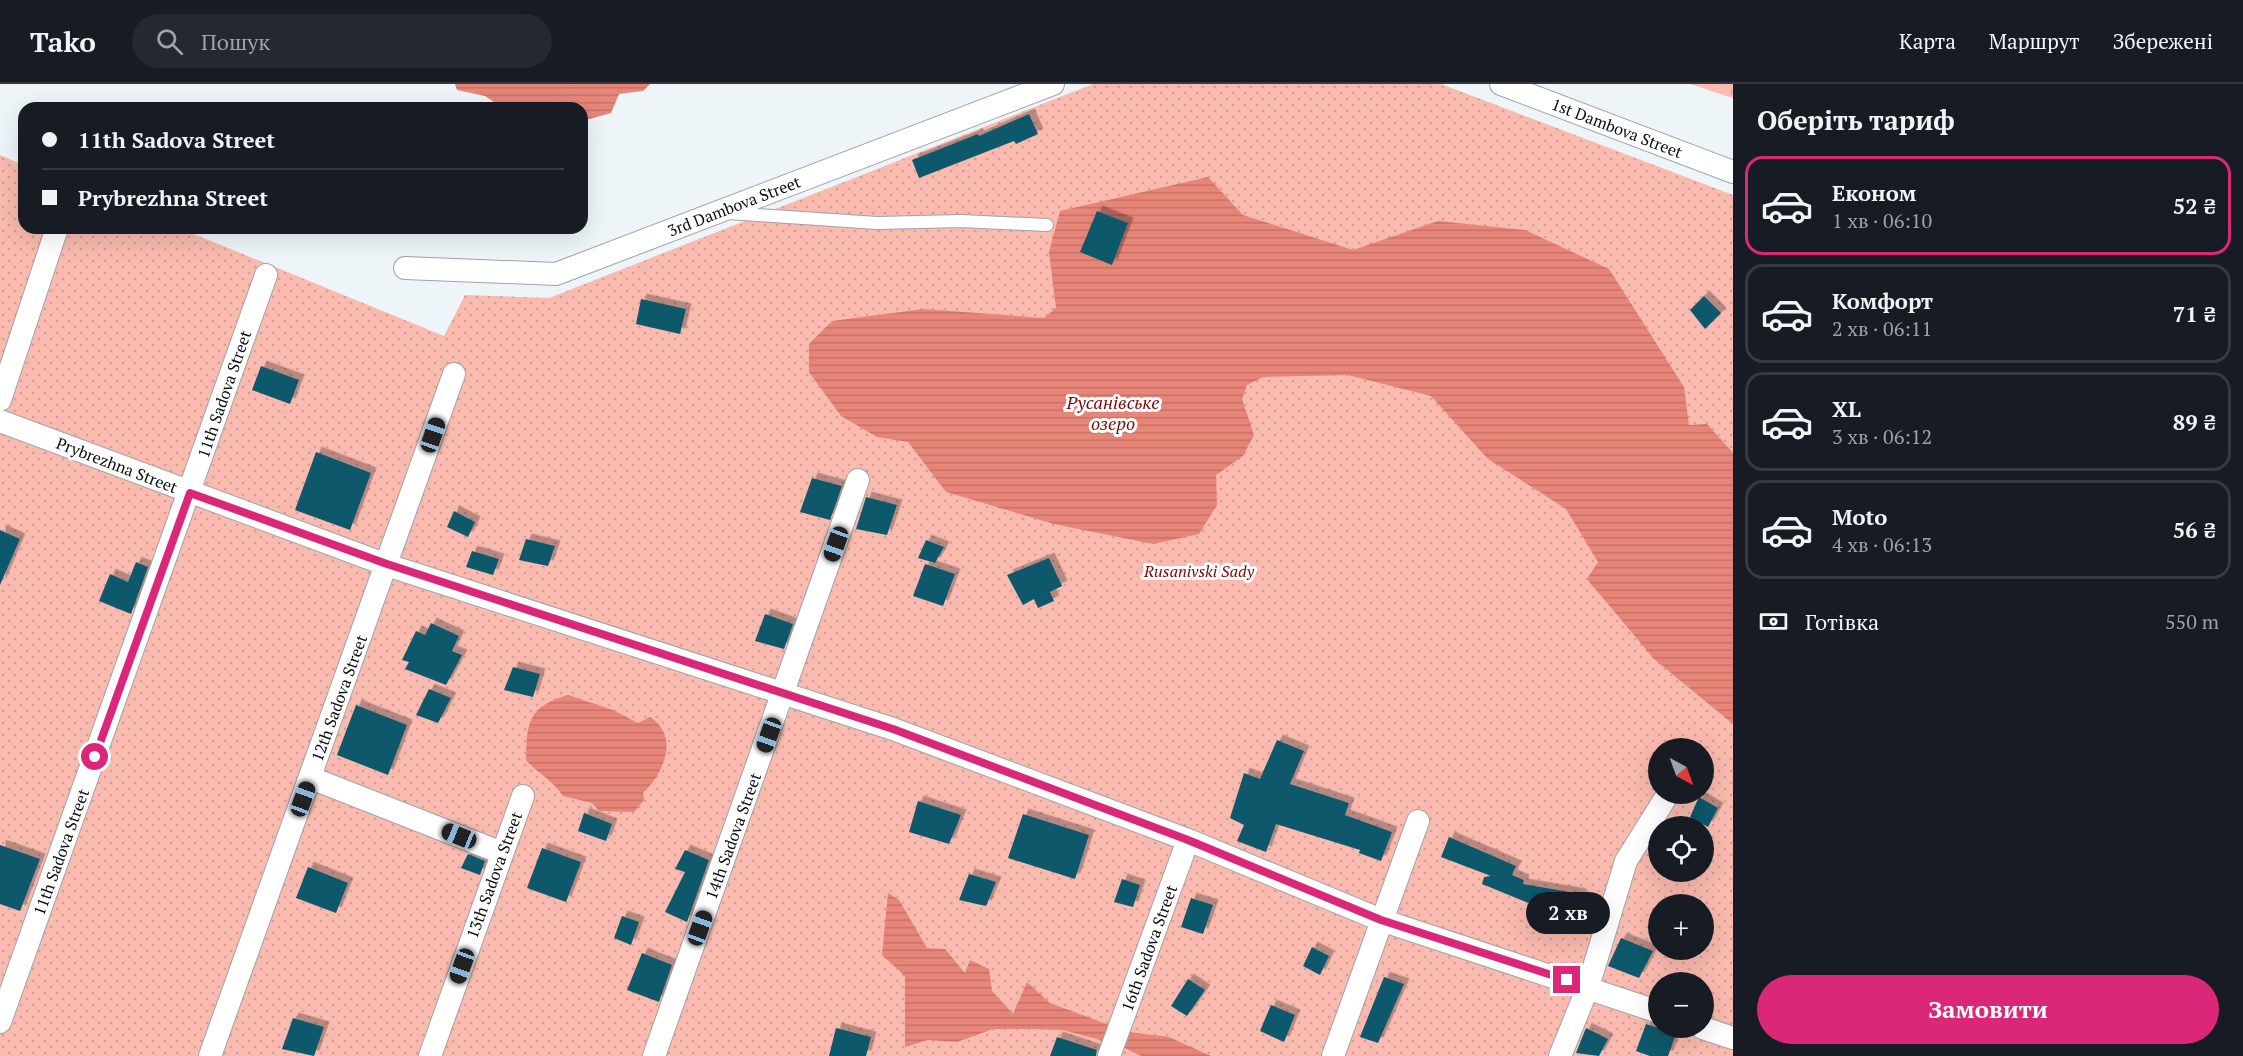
<!DOCTYPE html>
<html lang="uk">
<meta charset="utf-8">
<style>
:root{--surface:#171b24;--page:#242831;--text:#f1f3f6;--muted:#9ea1a6;--line:#363941;--accent:#db2777}
body{margin:0;font-family:"PT Serif",serif;background:var(--page);color:var(--text);height:100vh;display:flex;flex-direction:column;font-size:22px;white-space:nowrap}
*{box-sizing:border-box;margin:0}
p{font-size:20px;color:var(--muted)}
.icon{flex:none;width:33px;height:33px;fill:none;stroke:currentColor;stroke-width:2;stroke-linecap:round;stroke-linejoin:round}
.map{position:relative;flex:1;overflow:hidden}
.drawer{display:flex;flex-direction:column;background:var(--surface);width:510px}
.drawer>*{flex:none}
.top-card{position:absolute;left:18px;top:18px;width:570px;height:132px;border-radius:18px;box-shadow:0 6px 24px #0002;display:grid;align-content:center;height:132px;padding:0 24px;background:var(--surface)}
.needle{width:39px;rotate:139deg}
.fabs{position:absolute;left:1648px;top:654px;display:grid;gap:12px}
.fabs a{display:grid;place-items:center;width:66px;height:66px;border-radius:50%;background:var(--surface);box-shadow:0 6px 24px #0002;font-size:30px}
.end{position:absolute;width:27px;height:27px;margin:-14px;border:8px solid #db2777;background:#fff;box-shadow:0 0 0 3px #fff}
.from{border-radius:50%}
.bubble{position:absolute;height:42px;border-radius:21px;background:var(--surface);box-shadow:0 6px 24px #0002;font-size:20px;font-weight:600;line-height:42px;text-align:center}
.car{position:absolute;width:18px;height:36px;margin:-18px -9px;border-radius:8px;box-shadow:0 0 4px 2px #0007;background:linear-gradient(#222 24%,#8ab4d8 0 40%,#222 0 76%,#8ab4d8 0 86%,#222 0)}
.top-card b{display:flex;align-items:center;gap:21px;height:57px;font-size:22px}
.top-card b+b{border-top:2px solid var(--line)}
.top-card i{width:15px;height:15px;background:var(--text)}
ul{padding:0;list-style:none}
li{display:flex;align-items:center;gap:18px;height:99px;margin:0 12px 9px;padding:0 12px;border:3px solid var(--line);border-radius:18px}
li div{flex:1}
li b{display:block;font-size:22px}
li em{font-style:normal;font-weight:600}
li.current{border-color:var(--accent)}
li>.icon{width:54px;height:54px;stroke-width:1.5}
h2{padding:0 24px;font-size:27px;line-height:72px}
.pay{display:flex;align-items:center;gap:15px;height:66px;padding:0 24px;font-size:22px}
.pay p{margin-inline-start:auto}
.primary-button{display:flex;gap:12px;margin-top:auto;padding:12px 24px}
.primary-button a{flex:1;height:69px;border-radius:36px;background:var(--accent);color:#fff;font-size:24px;font-weight:600;line-height:69px;text-align:center}
header{display:flex;align-items:center;gap:36px;box-sizing:border-box;height:84px;padding:0 30px;background:var(--surface);border-bottom:2px solid var(--line)}
header strong{font-size:28px}
nav{display:flex;gap:33px;margin-inline-start:auto;font-size:21px}
.search{width:420px;height:54px;background:var(--page);display:flex;align-items:center;gap:15px;box-sizing:border-box;padding:0 21px;border-radius:33px;color:var(--muted);font-size:22px}
main{display:flex;flex:1;min-height:0}
.map>svg:first-child{display:block}
.grass{fill:url(#grass-tufts)}
.park{fill:url(#park-dots);fill-rule:evenodd}
.water{fill:url(#water-rules)}
.building{fill:#10586b;filter:url(#shadow)}
.lines{fill:none;stroke-linecap:round;stroke-linejoin:round}
.service-casing{stroke:#9ea4a7;stroke-width:14}
.minor-casing{stroke:#9ea4a7;stroke-width:24}
.service{stroke:#fff;stroke-width:12}
.minor{stroke:#fff;stroke-width:22}
.route{stroke:#db2777;stroke-width:8}
.labels{text-anchor:middle;stroke-width:6;stroke-linejoin:round;paint-order:stroke}
.street-label{font-size:16px;fill:#0c0f10;stroke:#fff}
.park-label{font-size:16px;font-style:italic;fill:#800604;stroke:#fff}
.water-label{font-size:18px;font-style:italic;fill:#820905;stroke:#fff}
</style>
<header>
<strong>Tako</strong>
<div class="search"><svg class="icon" aria-label="search" viewBox="0 0 24 24"><circle cx="10" cy="10" r="6"/><path d="M15 15l6 6"/></svg>Пошук</div>
<nav><a>Карта</a><a>Маршрут</a><a>Збережені</a></nav>
</header>
<main>
<div class="map">
<svg width="1733" height="972" viewBox="0 0 1733 972">
<defs>
<pattern id="grass-tufts" width="24" height="20" patternUnits="userSpaceOnUse" patternTransform="scale(1.5)"><rect width="24" height="20" fill="#fabaaf"/><path d="M3 7l-1-3M5 7V3M7 7l1-3M15 17l-1-3M17 17v-4M19 17l1-3" fill="none" stroke="#d59f96"/></pattern>
<pattern id="park-dots" width="8" height="8" patternUnits="userSpaceOnUse" patternTransform="scale(1.5)"><rect width="8" height="8" fill="#fabaaf"/><path d="M2 2h.1M6 6h.1" fill="none" stroke="#d59f96" stroke-width="1.8" stroke-linecap="round"/></pattern>
<pattern id="water-rules" width="6" height="5" patternUnits="userSpaceOnUse" patternTransform="scale(1.5)"><rect width="6" height="5" fill="#e78678"/><path d="M0 2.5h6" fill="none" stroke="#c57267"/></pattern>
<filter id="shadow"><feDropShadow dx="5.5" dy="-5.5" stdDeviation="0" flood-color="#0004"/></filter>
</defs>
<rect width="100%" height="100%" fill="#eef5f8"/>
<polygon class="grass" points="1690,0 1733,0 1733,14"/>
<path class="park" d="M1093 0H1441L1733 111V972H0V71L24 81V144H179L444 252 465 211 549 214ZM1659 664H1704V710H1659ZM1659 742H1704V788H1659ZM1659 820H1704V866H1659ZM1659 898H1704V944H1659Z"/>
<g class="water">
<polygon points="455,0 650,0 643,7 619,10 611,29 582,37 582,24 503,24 485,12 457,6"/>
<polygon points="1208,93 1243,131 1353,166 1438,137 1525,146 1609,185 1684,303 1689,341 1707,340 1733,369 1733,640 1654,575 1587,495 1598,478 1566,425 1488,375 1431,312 1348,291 1263,293 1247,301 1242,315 1254,351 1243,372 1216,391 1217,421 1199,450 1153,460 1054,440 946,408 908,358 877,353 841,332 809,288 809,260 832,237 923,225 1044,234 1056,224 1049,168 1060,127"/>
<path d="M568 611 613 626 638 639 650 633C680 652 664 689 643 709L644 716 634 728 599 727 592 719 563 712C553 696 538 690 526 676 527 637 528 623 568 611Z"/>
<polygon points="888,809 899,816 927,864 945,865 965,889 970,876 989,885 992,907 1013,930 1027,898 1050,919 1128,948 1169,953 1211,972 1141,972 1119,961 1063,946 1033,945 993,945 957,958 928,956 905,963 905,892 882,871"/>
</g>
<g class="building">
<polygon points="1029,30 1038,50 1016,60 1014,57 919,94 912,76 978,50 979,52"/>
<polygon points="1097,127 1128,139 1112,181 1080,168"/>
<polygon points="1704,212 1721,229 1705,245 1690,226"/>
<polygon points="641,215 686,225 680,250 636,240"/>
<polygon points="261,282 299,296 290,320 252,306"/>
<polygon points="316,368 371,389 350,446 295,426"/>
<polygon points="812,394 842,402 830,436 800,428"/>
<polygon points="866,413 897,421 887,451 856,445"/>
<polygon points="454,427 475,438 468,453 447,443"/>
<polygon points="0,446 20,455 0,501"/>
<polygon points="526,455 555,462 548,482 519,476"/>
<polygon points="926,456 944,463 935,479 918,474"/>
<polygon points="472,467 499,475 493,491 466,483"/>
<polygon points="1049,474 1062,502 1050,508 1054,517 1038,524 1034,515 1023,521 1007,491"/>
<polygon points="136,478 148,483 131,530 99,517 110,490 128,498"/>
<polygon points="925,480 955,490 943,522 913,512"/>
<polygon points="765,530 793,540 784,565 755,557"/>
<polygon points="431,539 459,552 452,567 462,571 446,601 405,585 409,578 402,576 416,547 425,551"/>
<polygon points="513,583 540,590 533,613 504,606"/>
<polygon points="429,605 451,614 438,639 416,631"/>
<polygon points="356,621 407,641 388,691 337,671"/>
<polygon points="1277,656 1304,667 1290,700 1349,719 1345,731 1392,748 1381,777 1359,769 1360,766 1276,740 1266,768 1237,757 1244,741 1230,734 1244,689 1260,695"/>
<polygon points="1699,713 1718,724 1708,743 1690,733"/>
<polygon points="918,717 961,731 949,760 909,748"/>
<polygon points="584,729 612,740 606,757 578,747"/>
<polygon points="1023,730 1089,751 1075,795 1008,774"/>
<polygon points="1449,753 1516,782 1512,791 1524,796 1523,800 1581,810 1574,846 1538,840 1541,824 1482,800 1484,793 1491,792 1441,773"/>
<polygon points="0,761 40,775 20,827 0,820"/>
<polygon points="542,764 581,778 566,818 527,804"/>
<polygon points="685,766 709,776 687,838 665,828 685,788 675,785"/>
<polygon points="468,770 485,777 480,791 461,784"/>
<polygon points="308,783 348,799 336,829 296,814"/>
<polygon points="969,790 996,798 986,822 959,816"/>
<polygon points="1122,795 1140,801 1133,823 1114,818"/>
<polygon points="1191,814 1213,821 1203,850 1181,843"/>
<polygon points="622,832 639,838 631,861 614,854"/>
<polygon points="1621,854 1653,867 1639,894 1608,882"/>
<polygon points="1312,863 1329,872 1320,891 1303,882"/>
<polygon points="642,869 672,881 659,918 627,906"/>
<polygon points="1384,893 1404,900 1378,959 1360,953"/>
<polygon points="1188,895 1205,906 1187,932 1171,922"/>
<polygon points="1271,921 1295,931 1284,958 1260,947"/>
<polygon points="293,934 324,943 314,972 282,965"/>
<polygon points="1646,940 1676,950 1668,972 1650,972 1636,967"/>
<polygon points="836,944 871,953 866,972 829,972"/>
<polygon points="1586,944 1608,955 1599,972 1576,969"/>
<polygon points="1057,953 1097,966 1096,972 1050,972"/>
</g>
<g class="lines">
<g class="service-casing">
<polyline id="service" points="728,129 877,139 961,137 1047,141"/>
</g>
<g class="minor-casing">
<g id="minor">
<polyline points="1501,0 1733,88"/>
<polyline points="405,184 556,190 1053,0"/>
<polyline points="0,316 57,144"/>
<polyline points="0,337 387,481 893,645 1188,756 1381,836 1659,928"/>
<polyline points="311,694 502,769"/>
<polyline points="0,938 266,191"/>
<polyline points="1703,944 1733,954"/>
<polyline points="210,972 454,290"/>
<polyline points="430,972 523,712"/>
<polyline points="654,972 858,396"/>
<polyline points="1109,972 1188,756"/>
<polyline points="1333,972 1418,737"/>
<polyline points="1560,972 1588,903 1626,777 1668,710"/>
</g>
</g>
<use href="#service" class="service"/>
<use href="#minor" class="minor"/>
</g>
<g class="lines">
<polyline class="route" points="95,673 190,409 387,480 893,645 1188,756 1381,836 1567,896"/>
</g>
<g class="labels">
<g class="street-label">
<text transform="translate(1617 44) rotate(21)" y="6">1st Dambova Street</text>
<text transform="translate(734 122) rotate(-21)" y="6">3rd Dambova Street</text>
<text transform="translate(224 310) rotate(-71)" y="6">11th Sadova Street</text>
<text transform="translate(117 381) rotate(21)" y="6">Prybrezhna Street</text>
<text transform="translate(339 614) rotate(-70)" y="6">12th Sadova Street</text>
<text transform="translate(733 752) rotate(-70)" y="6">14th Sadova Street</text>
<text transform="translate(61 768) rotate(-70)" y="6">11th Sadova Street</text>
<text transform="translate(494 791) rotate(-70)" y="6">13th Sadova Street</text>
<text transform="translate(1149 864) rotate(-70)" y="6">16th Sadova Street</text>
</g>
<g class="park-label">
<text x="1199" y="493">Rusanivski Sady</text>
</g>
<g class="water-label">
<text x="1113" y="325">Русанівське<tspan x="1113" dy="21">озеро</tspan></text>
</g>
</g>
</svg>
<div class="fabs">
<a><svg class="needle" viewBox="-14 -14 28 28"><path d="M0-13l5 13h-10z" fill="#e53935"/><path d="M0 13l5-13h-10z" fill="#9ea1a6"/></svg></a>
<a><svg class="icon" aria-label="locate" viewBox="0 0 24 24"><circle cx="12" cy="12" r="6"/><path d="M12 2v4M12 18v4M2 12h4M18 12h4"/></svg></a>
<a>+</a>
<a>−</a>
</div>
<i class="end from" style="left:95px;top:673px"></i>
<i class="end" style="left:1567px;top:896px"></i>
<div class="bubble" style="left:1526px;top:808px;width:84px">2 хв</div>
<i class="car" style="left:433px;top:351px;rotate:19deg"></i>
<i class="car" style="left:836px;top:460px;rotate:200deg"></i>
<i class="car" style="left:769px;top:651px;rotate:200deg"></i>
<i class="car" style="left:303px;top:715px;rotate:20deg"></i>
<i class="car" style="left:459px;top:752px;rotate:292deg"></i>
<i class="car" style="left:700px;top:844px;rotate:20deg"></i>
<i class="car" style="left:462px;top:882px;rotate:200deg"></i>
<div class="top-card">
<b><i class="from"></i>11th Sadova Street</b>
<b><i></i>Prybrezhna Street</b>
</div>
</div>
<section class="drawer">
<h2>Оберіть тариф</h2>
<ul>
<li class="current"><svg class="icon" aria-label="car" viewBox="0 0 24 24"><path d="M5 17H2v-5l4-1 3-4h7l3 4 3 1v5h-3M9 17h6M6 11h13"/><circle cx="7" cy="17" r="2"/><circle cx="17" cy="17" r="2"/></svg><div><b>Економ</b><p>1 хв · 06:10</p></div><em>52 ₴</em></li>
<li><svg class="icon" aria-label="car" viewBox="0 0 24 24"><path d="M5 17H2v-5l4-1 3-4h7l3 4 3 1v5h-3M9 17h6M6 11h13"/><circle cx="7" cy="17" r="2"/><circle cx="17" cy="17" r="2"/></svg><div><b>Комфорт</b><p>2 хв · 06:11</p></div><em>71 ₴</em></li>
<li><svg class="icon" aria-label="car" viewBox="0 0 24 24"><path d="M5 17H2v-5l4-1 3-4h7l3 4 3 1v5h-3M9 17h6M6 11h13"/><circle cx="7" cy="17" r="2"/><circle cx="17" cy="17" r="2"/></svg><div><b>XL</b><p>3 хв · 06:12</p></div><em>89 ₴</em></li>
<li><svg class="icon" aria-label="car" viewBox="0 0 24 24"><path d="M5 17H2v-5l4-1 3-4h7l3 4 3 1v5h-3M9 17h6M6 11h13"/><circle cx="7" cy="17" r="2"/><circle cx="17" cy="17" r="2"/></svg><div><b>Moto</b><p>4 хв · 06:13</p></div><em>56 ₴</em></li>
</ul>
<div class="pay"><svg class="icon" aria-label="cash" viewBox="0 0 24 24"><path d="M3 7h18v10H3z"/><circle cx="12" cy="12" r="2"/></svg>Готівка<p>550 m</p></div>
<div class="primary-button"><a>Замовити</a></div>
</section>
</main>
